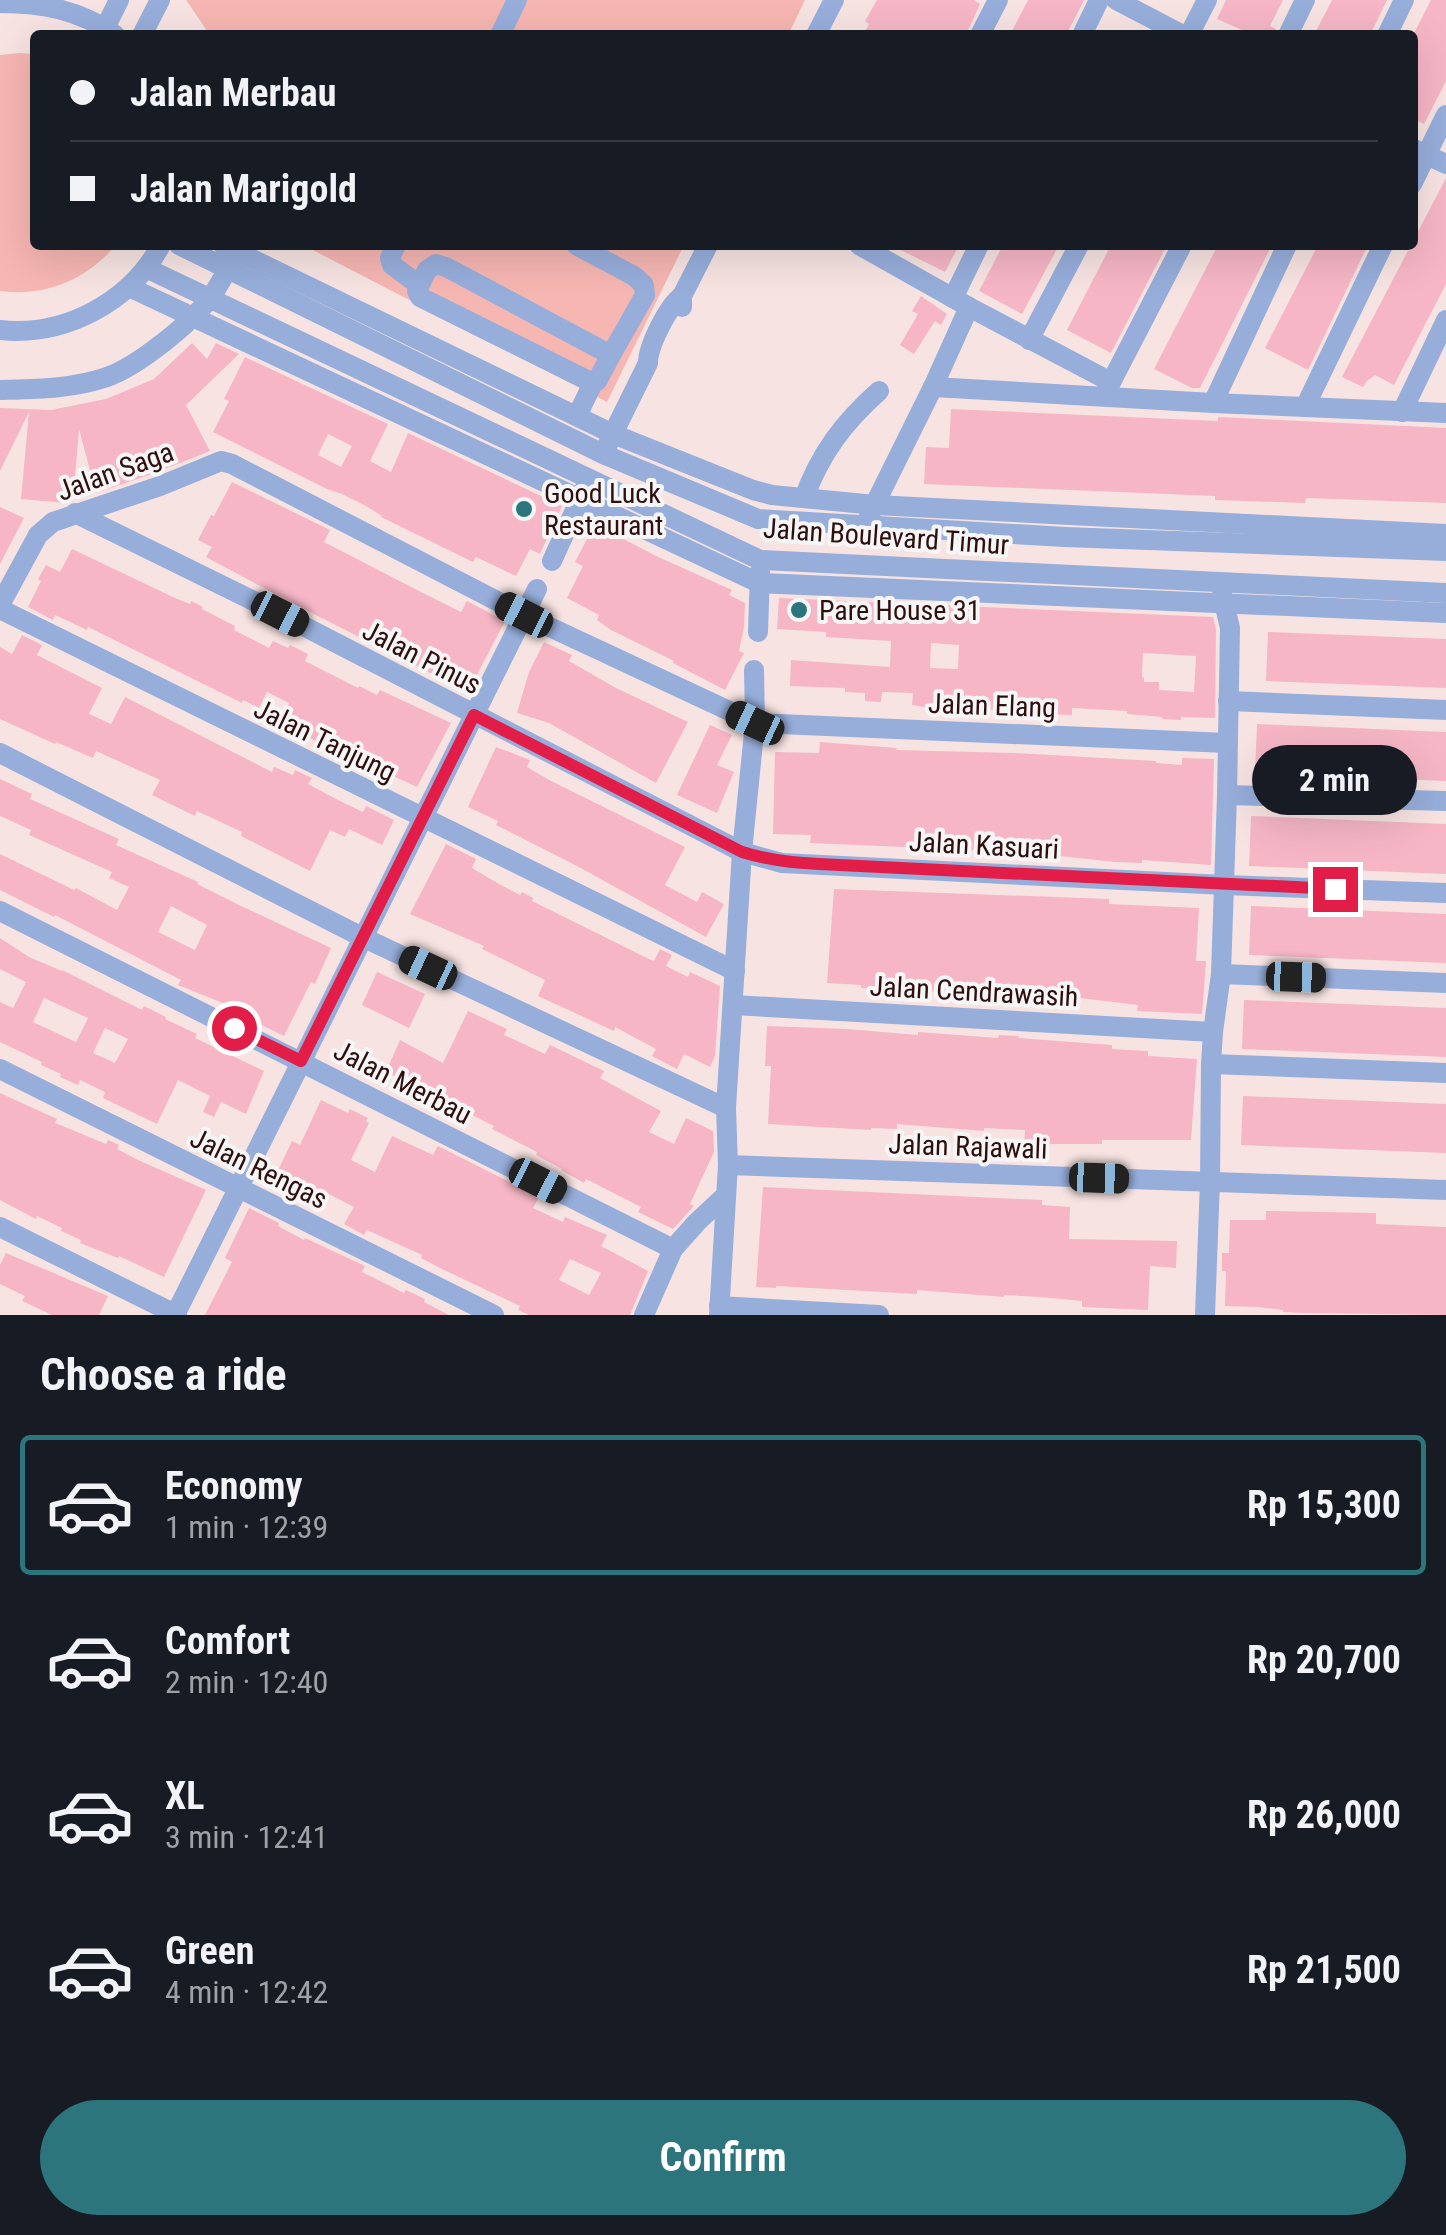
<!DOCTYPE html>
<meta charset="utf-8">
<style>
:root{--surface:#171b24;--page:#20242c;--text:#f1f3f6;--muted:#9ea1a6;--line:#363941;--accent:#2c757c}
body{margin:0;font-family:"Roboto Condensed",sans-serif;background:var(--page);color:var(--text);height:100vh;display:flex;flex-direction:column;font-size:38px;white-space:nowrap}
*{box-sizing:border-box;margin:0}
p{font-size:32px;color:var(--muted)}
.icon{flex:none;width:55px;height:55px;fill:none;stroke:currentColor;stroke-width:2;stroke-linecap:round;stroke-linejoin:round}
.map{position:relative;height:1315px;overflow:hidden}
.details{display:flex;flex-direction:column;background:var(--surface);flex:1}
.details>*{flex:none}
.banner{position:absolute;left:30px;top:30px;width:1388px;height:220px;border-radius:10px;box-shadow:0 10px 40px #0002;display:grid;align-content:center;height:220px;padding:0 40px;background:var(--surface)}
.end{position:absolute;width:45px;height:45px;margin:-22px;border:12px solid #e11d48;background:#fff;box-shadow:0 0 0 5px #fff}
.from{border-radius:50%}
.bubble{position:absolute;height:70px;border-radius:35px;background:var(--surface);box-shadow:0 10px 40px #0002;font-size:32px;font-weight:700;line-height:70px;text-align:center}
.car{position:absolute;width:30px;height:60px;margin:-30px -15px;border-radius:12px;box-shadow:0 0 8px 2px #0007;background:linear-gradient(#222 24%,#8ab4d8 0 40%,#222 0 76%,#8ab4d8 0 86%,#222 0)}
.banner b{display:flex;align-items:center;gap:35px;height:95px;font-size:38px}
.banner b+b{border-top:2px solid var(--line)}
.banner i{width:25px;height:25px;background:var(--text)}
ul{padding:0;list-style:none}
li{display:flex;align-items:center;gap:30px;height:140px;margin:0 20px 15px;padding:0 20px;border:5px solid transparent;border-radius:10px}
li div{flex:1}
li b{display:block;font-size:38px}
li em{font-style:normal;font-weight:700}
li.active{border-color:var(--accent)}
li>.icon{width:90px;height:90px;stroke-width:1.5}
h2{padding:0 40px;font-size:45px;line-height:120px}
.action{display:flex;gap:20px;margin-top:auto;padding:20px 40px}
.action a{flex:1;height:115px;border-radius:60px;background:var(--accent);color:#fff;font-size:40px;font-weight:700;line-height:115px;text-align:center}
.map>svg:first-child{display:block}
.green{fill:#f6b6b2}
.building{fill:#f6b6c5;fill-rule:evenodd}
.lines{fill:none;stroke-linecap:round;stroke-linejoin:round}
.minor{stroke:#97aedb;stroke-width:20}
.route{stroke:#e11d48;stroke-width:12}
.poi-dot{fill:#2c757c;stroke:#f6f6f6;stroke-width:4}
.labels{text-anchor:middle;stroke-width:8;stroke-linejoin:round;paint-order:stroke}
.street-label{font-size:28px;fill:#2f0e0e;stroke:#f6f6f6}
.poi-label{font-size:28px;fill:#2f0e0e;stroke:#f6f6f6;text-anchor:start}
</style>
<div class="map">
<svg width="1446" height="1315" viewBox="0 0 1446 1315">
<rect width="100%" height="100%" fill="#f7e4e2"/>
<g class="green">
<polygon points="186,0 805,0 788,35 210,35"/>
<path d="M20 53 35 54V245H116C86 280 46 297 0 291V55Z"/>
<polygon points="303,245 684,245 607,402"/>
</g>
<g class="building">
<polygon points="877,0 974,0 980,4 966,35 863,35 869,24 865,21"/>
<polygon points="1028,0 1084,0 1066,35 1010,35"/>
<polygon points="1226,0 1283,0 1270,26 1276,29 1274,35 1253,35 1217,19"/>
<polygon points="1332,0 1387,0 1370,35 1314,35"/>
<polygon points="1431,0 1446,0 1446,81 1424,124 1412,118 1412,37"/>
<polygon points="1446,178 1446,284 1394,385 1375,375 1367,381 1363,387 1342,377"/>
<polygon points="891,245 959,245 945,272"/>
<polygon points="1003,245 1059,245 1022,314 979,291"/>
<polygon points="1111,245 1167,245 1111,353 1067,330"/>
<polygon points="1218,245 1272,245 1200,388 1192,388 1154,369"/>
<polygon points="1318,245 1368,245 1308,370 1265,348"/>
<polygon points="921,296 947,314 941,325 935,321 914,354 900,345 918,314 912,311"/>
<polygon points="192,343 207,359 216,343 239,354 186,405 210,451 155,473 96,493 79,429 73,500 66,503 21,499 29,412 0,471 0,408 51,410 106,399 154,379"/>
<path d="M245 357 388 424 370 461 391 472 408 433 562 506 540 554 530 549 516 576 476 557 473 562 381 517 382 516 366 506 342 494 327 489 213 432 229 401 224 399ZM328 434 352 446 341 467 318 455Z"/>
<polygon points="951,409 1218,421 1218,417 1446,428 1446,503 1306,498 1305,503 1215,500 1215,496 924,484 926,447 949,448"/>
<polygon points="232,482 330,530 324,542 419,591 461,612 467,601 505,621 468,692 294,604 206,557 212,547 198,540 211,515 214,516"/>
<polygon points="0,507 24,518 0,564"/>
<polygon points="595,524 656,556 732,590 729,595 745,603 744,627 739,651 744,653 725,690 673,663 674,661 611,630 597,620 599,615 567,598 583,566 575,562"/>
<polygon points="72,549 175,598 190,604 191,601 203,607 202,609 235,626 234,630 269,648 273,641 288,648 290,645 308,654 305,661 358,688 359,686 377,695 380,690 451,723 417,787 382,771 378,780 363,773 370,760 342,746 338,753 279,722 289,703 267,692 259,708 243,700 242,703 88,627 87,630 55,615 53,620 28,607 41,581 38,579 46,565 60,572"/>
<path d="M779 598 1213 617 1216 629 1215 718 1181 717V720L1162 719V717L1127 714V711L1072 708V715L1047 714 1048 707 995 703V710L950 705V709L930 708 912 705 913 693 882 692 881 702 865 701V693L845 692V688L790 686 791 660 890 667 891 641 826 637V632L777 629ZM931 643 959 645 958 669 930 668ZM1143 653 1196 656 1194 692 1159 690V682H1144V678L1142 677Z"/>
<polygon points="1268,632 1446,639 1446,688 1266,681"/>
<polygon points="22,635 42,645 37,655 102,688 89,714 111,724 125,697 272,772 274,767 293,775 295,770 312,778 308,784 338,800 363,812 366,806 394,820 382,845 349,829 345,837 330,830 310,871 241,836 242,832 197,811 195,816 152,795 160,780 96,751 93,758 56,742 55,744 0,719 0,647 12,654"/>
<polygon points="544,642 572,655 569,661 616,688 688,722 656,783 549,723 517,713 529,672"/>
<polygon points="1257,724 1446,732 1446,781 1255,773"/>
<polygon points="710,725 732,735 717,765 734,772 717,813 677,795"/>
<polygon points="820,742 897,748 896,750 1014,753 1156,761 1156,763 1182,765 1182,758 1214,759 1211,865 1142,860 1142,863 1114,862 1024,852 810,843 811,835 773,834 775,752 819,753"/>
<polygon points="496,747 530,760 527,767 551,781 685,847 665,885 697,902 702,892 724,904 706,937 577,866 496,825 498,821 468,807"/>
<path d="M0 779 32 794 30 799 119 839 116 845 198 882 197 884 237 904 331 948 315 984 311 982 284 1036 227 1008 228 1005 178 985 181 980 55 915 54 917 0 890V854L74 890 76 888 117 910 129 887 109 878 112 872 29 835 31 830 0 816ZM171 906 207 925 195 950 158 932Z"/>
<polygon points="1251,816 1446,824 1446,874 1249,866"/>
<polygon points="446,844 476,859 472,868 499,884 520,895 522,892 533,898 532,901 651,960 654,961 660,949 672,955 666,966 688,977 690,972 720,986 715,1056 710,1067 684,1054 677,1069 652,1056 656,1049 615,1027 614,1031 538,996 545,980 482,949 484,946 410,914"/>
<polygon points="834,889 1109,899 1109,904 1199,908 1196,961 1206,961 1202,1014 1137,1011 1138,1005 1055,995 1019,993 1019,996 861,988 861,985 827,983"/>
<polygon points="1251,906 1446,914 1446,963 1249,955"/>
<path d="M0 938 29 957 62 971V970L142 1010 144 1006 166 1017 165 1019 197 1034 195 1038 264 1071 246 1114 221 1102 214 1117 203 1112 210 1096 178 1080 157 1124 103 1098 105 1092 80 1080 78 1085 60 1077 61 1074 41 1065 42 1062 0 1042V1002L13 1008 26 982 0 969ZM44 998 88 1018 76 1042 33 1022ZM105 1028 128 1039 115 1063 93 1053Z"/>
<polygon points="377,972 425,994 409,1028 362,1005"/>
<polygon points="1244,1000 1446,1008 1446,1057 1242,1049"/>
<polygon points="468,1011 507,1029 504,1035 545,1054 550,1045 604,1071 600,1078 661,1111 649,1132 674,1144 686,1118 713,1131 714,1152 690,1204 694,1206 673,1229 638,1212 641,1207 586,1179 584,1183 561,1170 562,1169 536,1155 537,1152 492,1129 494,1126 386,1072 400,1040 443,1063"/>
<polygon points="767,1026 847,1029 918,1035 918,1032 998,1038 999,1035 1019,1036 1018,1038 1112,1045 1112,1049 1148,1051 1148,1056 1197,1059 1191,1140 1102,1140 1102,1144 1050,1144 1050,1146 1024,1145 1025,1130 984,1128 984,1131 897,1124 897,1129 871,1128 871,1130 768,1124 771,1066 765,1066"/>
<polygon points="0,1093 57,1119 55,1123 106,1144 108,1140 119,1145 117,1149 138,1160 206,1190 164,1277 119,1256 118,1258 80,1243 81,1240 61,1231 62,1228 37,1216 36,1219 0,1200"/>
<polygon points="1243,1096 1446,1104 1446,1153 1241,1145"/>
<path d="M321 1100 348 1113 350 1109 368 1118 366 1121 369 1123 351 1160 375 1172 392 1136 433 1155 438 1146 539 1197 533 1208 563 1222 565 1217 607 1235 601 1246 648 1271 630 1315H529L518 1310 520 1306 442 1269 421 1258 422 1255 367 1230 364 1235 344 1224 354 1207 319 1189 315 1196 274 1179 292 1141 300 1145ZM570 1259 601 1273 589 1295 559 1280Z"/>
<polygon points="763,1187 1042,1200 1042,1205 1070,1207 1069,1239 1177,1241 1176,1268 1150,1266 1148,1310 1082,1307 1082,1301 1040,1297 1004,1295 1004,1297 917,1290 917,1294 776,1286 776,1288 756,1287"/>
<polygon points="249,1208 279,1223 278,1226 304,1240 305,1238 365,1266 362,1272 404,1293 406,1290 425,1299 424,1302 449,1315 205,1315 232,1262 225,1258"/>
<polygon points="1266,1211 1376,1213 1376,1224 1446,1227 1446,1315 1303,1313 1283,1312 1283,1310 1258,1307 1225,1306 1226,1271 1222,1271 1222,1253 1229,1253 1230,1220 1266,1220"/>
<polygon points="6,1253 108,1296 99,1315 52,1315 22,1301 25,1296 0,1284 0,1265"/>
</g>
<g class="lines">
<g class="minor">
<polyline points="1116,0 1183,35"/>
<path d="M0 3C42 3 80 10 115 35"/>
<polyline points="105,28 119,0"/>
<polyline points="142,35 160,0"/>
<polyline points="500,35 517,0"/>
<polyline points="816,35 834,0"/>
<polyline points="980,35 998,0"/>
<polyline points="1082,35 1099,0"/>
<polyline points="1189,35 1207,0"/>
<polyline points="1288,35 1305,0"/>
<polyline points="1387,35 1404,0"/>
<polyline points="1412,148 1446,164"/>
<polyline points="1412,184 1446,115"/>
<polyline points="179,245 603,454 758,519 1065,537 1446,551"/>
<polyline points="223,245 613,434 753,490 772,495 875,505 1446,534"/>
<polyline points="396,245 390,258 392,265 419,285"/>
<polyline points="576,245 634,276 644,285 645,295 611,355"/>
<polyline points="859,245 969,307 1111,382"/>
<polyline points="146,268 760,560 1446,593"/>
<polyline points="129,287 759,583 1446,613"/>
<polyline points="953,298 979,245"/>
<polyline points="682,307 682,296 708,245"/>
<path d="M0 330C65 337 130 302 161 245"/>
<polyline points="1029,340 1079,245"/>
<polyline points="933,387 1213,403 1446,413"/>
<path d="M0 390C36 389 72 389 107 377 138 366 190 324 210 298 219 286 227 271 232 257"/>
<polyline points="1105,394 1182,245"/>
<polyline points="1213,403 1287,245"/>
<polyline points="1305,407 1383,245"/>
<polyline points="1402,412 1446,320"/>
<polyline points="577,416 593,383 597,381 611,355 446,267 436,264 427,270 417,291 420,297 593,383"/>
<path d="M608 444 648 363C648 346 668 306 682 296"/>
<path d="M804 498C820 454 844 422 879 391"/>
<polyline points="75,513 280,614 742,852 782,863 1225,885 1446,893"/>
<polyline points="869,516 933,387 969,307"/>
<polyline points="552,561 585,488"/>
<polyline points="0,605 38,535 53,522 160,486 221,461 232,464 524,615 755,723 1227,743"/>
<polyline points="0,609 735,971"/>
<polyline points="758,632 760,572"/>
<polyline points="1228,701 1446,710"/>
<polyline points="0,753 362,937 726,1108"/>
<polyline points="1227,795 1446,801"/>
<polyline points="0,911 673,1249"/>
<polyline points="1221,974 1446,983"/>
<polyline points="733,1005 1213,1032"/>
<polyline points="1211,1064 1446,1073"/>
<polyline points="0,1069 494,1315"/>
<polyline points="728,1165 1446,1190"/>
<polyline points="0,1227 177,1315"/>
<polyline points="719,1306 879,1315"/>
<polyline points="175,1315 537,589"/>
<polyline points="644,1315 673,1249 697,1222 725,1196"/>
<polyline points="719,1315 728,1165 726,1108 742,852 755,723 754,670"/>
<polyline points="1205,1315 1210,1181 1211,1064 1213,1032 1221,974 1227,795 1230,628 1222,594"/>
</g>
</g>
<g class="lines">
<path class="route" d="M234 1028 301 1061 474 715 742 852C768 860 792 863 819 864L1335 889"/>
</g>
<g class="poi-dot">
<circle cx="524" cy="509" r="10"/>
<circle cx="799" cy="610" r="10"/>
</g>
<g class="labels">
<g class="street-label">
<text transform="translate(115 471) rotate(-20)" y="10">Jalan Saga</text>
<text transform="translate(886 536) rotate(4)" y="10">Jalan Boulevard Timur</text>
<text transform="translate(422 657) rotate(27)" y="10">Jalan Pinus</text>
<text transform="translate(992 705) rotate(2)" y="10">Jalan Elang</text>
<text transform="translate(325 740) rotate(26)" y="10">Jalan Tanjung</text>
<text transform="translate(984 845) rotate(3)" y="10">Jalan Kasuari</text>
<text transform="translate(974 991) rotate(3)" y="10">Jalan Cendrawasih</text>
<text transform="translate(403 1082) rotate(27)" y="10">Jalan Merbau</text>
<text transform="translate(968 1146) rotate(2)" y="10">Jalan Rajawali</text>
<text transform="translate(259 1168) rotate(26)" y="10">Jalan Rengas</text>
</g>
<g class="poi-label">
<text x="544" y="503">Good Luck<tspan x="544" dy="32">Restaurant</tspan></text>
<text x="819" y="620">Pare House 31</text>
</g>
</g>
</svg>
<i class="end from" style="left:234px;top:1028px"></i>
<i class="end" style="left:1335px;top:889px"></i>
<div class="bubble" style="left:1252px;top:745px;width:165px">2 min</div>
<i class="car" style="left:280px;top:614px;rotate:117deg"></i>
<i class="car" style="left:524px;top:615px;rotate:297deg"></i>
<i class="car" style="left:755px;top:723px;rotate:295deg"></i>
<i class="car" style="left:428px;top:968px;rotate:295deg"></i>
<i class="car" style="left:1296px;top:977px;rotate:92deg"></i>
<i class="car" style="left:1099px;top:1178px;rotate:92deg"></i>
<i class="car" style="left:538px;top:1181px;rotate:117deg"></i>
<div class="banner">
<b><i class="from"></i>Jalan Merbau</b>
<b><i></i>Jalan Marigold</b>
</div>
</div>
<section class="details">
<h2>Choose a ride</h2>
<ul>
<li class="active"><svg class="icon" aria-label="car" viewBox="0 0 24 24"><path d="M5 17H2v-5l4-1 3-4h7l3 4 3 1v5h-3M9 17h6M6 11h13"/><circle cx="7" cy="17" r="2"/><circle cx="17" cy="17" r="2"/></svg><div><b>Economy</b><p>1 min · 12:39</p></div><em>Rp 15,300</em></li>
<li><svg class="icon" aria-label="car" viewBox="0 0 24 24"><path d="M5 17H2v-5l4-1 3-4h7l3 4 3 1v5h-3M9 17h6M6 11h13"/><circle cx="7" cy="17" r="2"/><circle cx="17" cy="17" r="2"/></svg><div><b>Comfort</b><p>2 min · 12:40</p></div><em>Rp 20,700</em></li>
<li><svg class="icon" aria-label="car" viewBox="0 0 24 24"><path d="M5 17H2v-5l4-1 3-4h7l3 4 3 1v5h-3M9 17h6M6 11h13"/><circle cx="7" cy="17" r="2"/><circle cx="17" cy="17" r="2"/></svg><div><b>XL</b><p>3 min · 12:41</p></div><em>Rp 26,000</em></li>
<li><svg class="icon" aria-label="car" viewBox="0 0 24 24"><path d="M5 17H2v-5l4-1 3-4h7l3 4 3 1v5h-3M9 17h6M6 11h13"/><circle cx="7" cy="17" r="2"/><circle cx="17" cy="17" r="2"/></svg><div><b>Green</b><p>4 min · 12:42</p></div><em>Rp 21,500</em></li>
</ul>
<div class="action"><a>Confirm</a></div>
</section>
